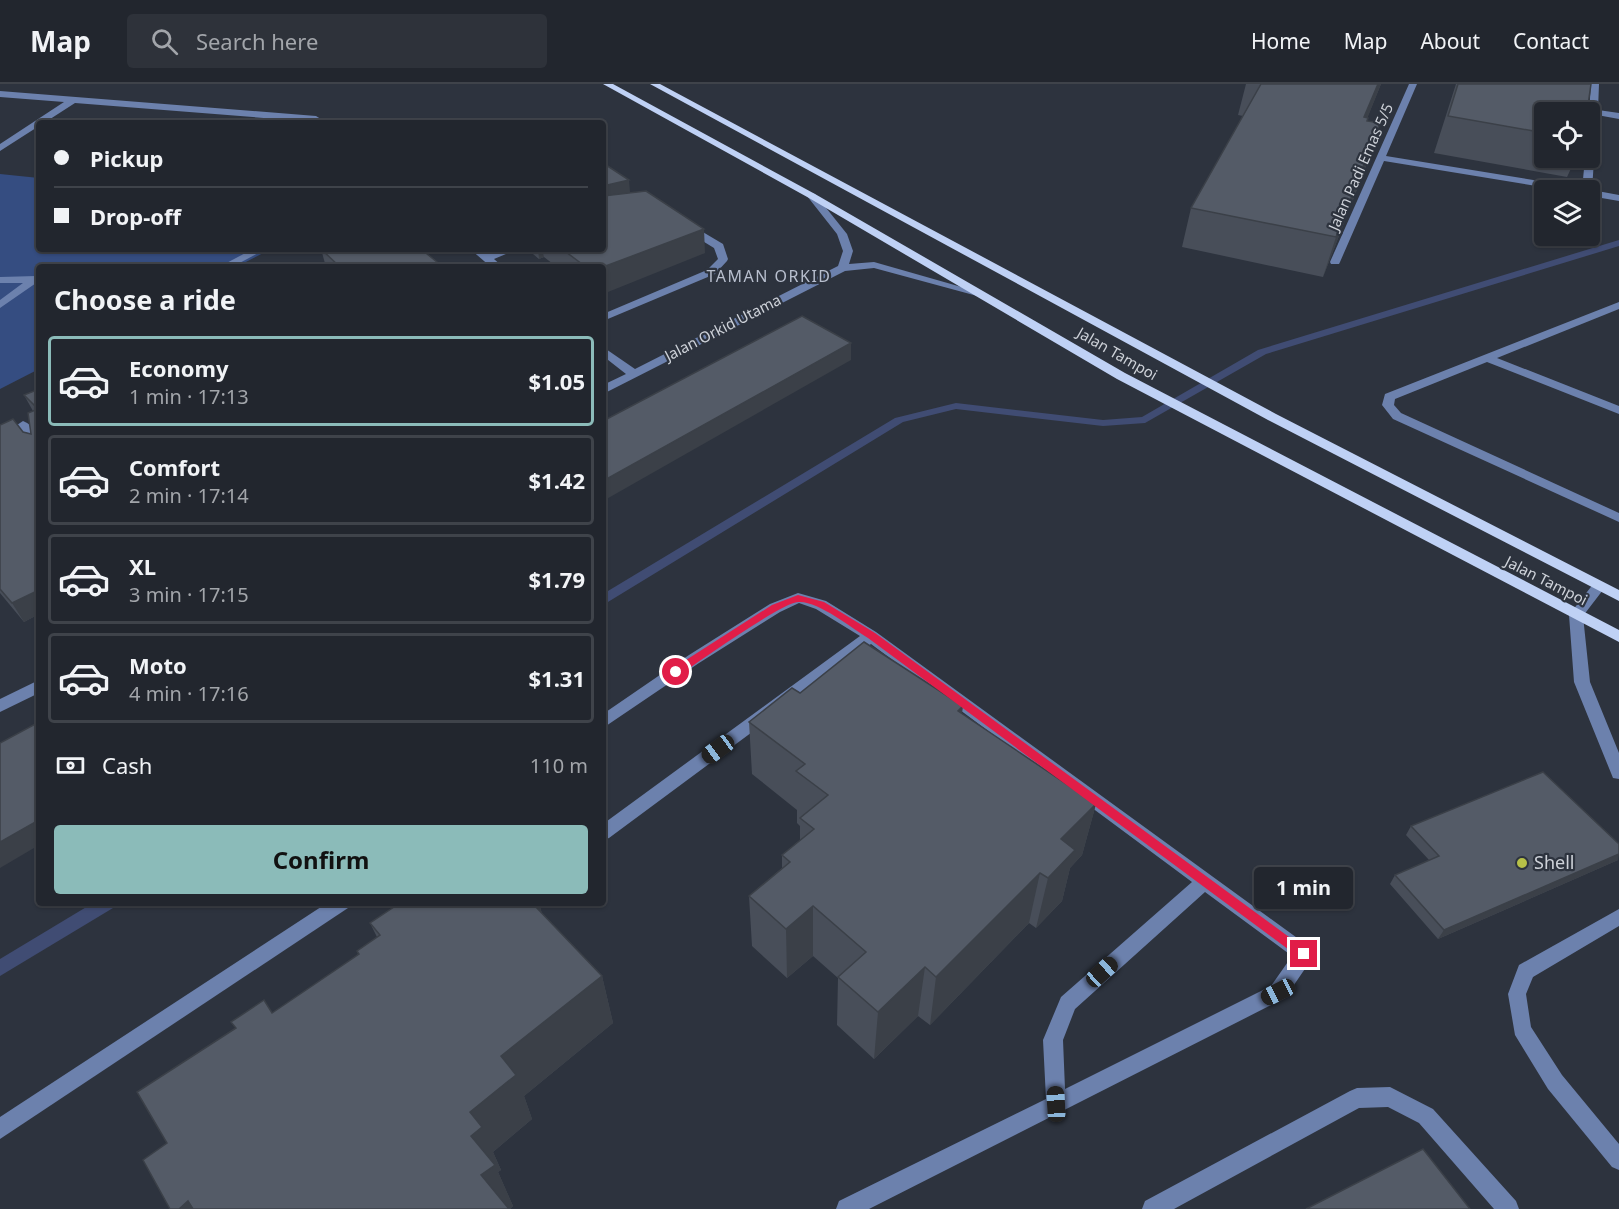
<!DOCTYPE html>
<meta charset="utf-8">
<style>
:root{--surface:#22262e;--page:#2e323a;--text:#f1f3f6;--muted:#a2a5aa;--line:#3f434a;--accent:#8bbbb9}
body{margin:0;font-family:"Noto Sans",sans-serif;background:var(--page);color:var(--text);height:100vh;display:flex;flex-direction:column;font-size:22px;white-space:nowrap}
*{box-sizing:border-box;margin:0}
p{font-size:20px;color:var(--muted)}
.icon{flex:none;width:33px;height:33px;fill:none;stroke:currentColor;stroke-width:2;stroke-linecap:round;stroke-linejoin:round}
.map{position:relative;flex:1;overflow:hidden}
.details{position:absolute;left:36px;top:180px;width:570px;height:642px;display:flex;flex-direction:column;background:var(--surface);border-radius:6px;box-shadow:0 2px 4px #0004,0 0 0 2px var(--line)}
.details>*{flex:none}
.guide{position:absolute;left:36px;top:36px;width:570px;height:132px;border-radius:6px;box-shadow:0 2px 4px #0004,0 0 0 2px var(--line);display:grid;align-content:center;height:132px;padding:0 18px;background:var(--surface)}
.controls{position:absolute;left:1534px;top:18px;display:grid;gap:12px}
.controls a{display:grid;place-items:center;width:66px;height:66px;border-radius:6px;background:var(--surface);box-shadow:0 2px 4px #0004,0 0 0 2px var(--line);font-size:30px}
.end{position:absolute;width:27px;height:27px;margin:-14px;border:8px solid #e11d48;background:#fff;box-shadow:0 0 0 3px #fff}
.from{border-radius:50%}
.bubble{position:absolute;height:42px;border-radius:6px;background:var(--surface);box-shadow:0 2px 4px #0004,0 0 0 2px var(--line);font-size:20px;font-weight:700;line-height:42px;text-align:center}
.car{position:absolute;width:18px;height:36px;margin:-18px -9px;border-radius:8px;box-shadow:0 0 4px 2px #0007;background:linear-gradient(#222 24%,#8ab4d8 0 40%,#222 0 76%,#8ab4d8 0 86%,#222 0)}
.guide b{display:flex;align-items:center;gap:21px;height:57px;font-size:22px}
.guide b+b{border-top:2px solid var(--line)}
.guide i{width:15px;height:15px;background:var(--text)}
ul{padding:0;list-style:none}
li{display:flex;align-items:center;gap:18px;height:90px;margin:0 12px 9px;padding:0 6px;border:3px solid var(--line);border-radius:6px}
li div{flex:1}
li b{display:block;font-size:22px}
li em{font-style:normal;font-weight:700}
li.selected{border-color:var(--accent)}
li>.icon{width:54px;height:54px;stroke-width:1.5}
h2{padding:0 18px;font-size:27px;line-height:72px}
.pay{display:flex;align-items:center;gap:15px;height:66px;padding:0 18px;font-size:22px}
.pay p{margin-inline-start:auto}
.cta{display:flex;gap:12px;margin-top:auto;padding:12px 18px}
.cta a{flex:1;height:69px;border-radius:6px;background:var(--accent);color:#111;font-size:24px;font-weight:700;line-height:69px;text-align:center}
header{display:flex;align-items:center;gap:36px;box-sizing:border-box;height:84px;padding:0 30px;background:var(--surface);border-bottom:2px solid var(--line)}
header strong{font-size:28px}
nav{display:flex;gap:33px;margin-inline-start:auto;font-size:21px}
.search{width:420px;height:54px;background:var(--page);display:flex;align-items:center;gap:15px;box-sizing:border-box;padding:0 21px;border-radius:6px;color:var(--muted);font-size:22px}
.map>svg:first-child{display:block}
.green{fill:#354d81}
.lines{fill:none;stroke-linecap:round;stroke-linejoin:round}
.stream{fill:#404c73;fill-rule:evenodd}
.minor{fill:#6c81ad;fill-rule:evenodd}
.major{fill:#bfd1f5;fill-rule:evenodd}
.wall{fill:#484e59}
.shaded-wall{fill:#3b4048}
.building{fill:#545b67;stroke:#3b4048;stroke-width:1.5}
.route{fill:#e11d48}
.poi-dot{fill:#b7c148;stroke:#2d333e;stroke-width:2}
.labels{text-anchor:middle;stroke-width:4.5;stroke-linejoin:round;paint-order:stroke}
.far-street-label{font-size:15px;fill:#ced2d9;stroke:#2d333e}
.far-neighbourhood-label{font-size:16px;letter-spacing:1.5px;fill:#b8bfce;stroke:#2d333e}
.poi-label{font-size:18px;fill:#ced2d9;stroke:#2d333e;text-anchor:start}
</style>
<header>
<strong>Map</strong>
<div class="search"><svg class="icon" aria-label="search" viewBox="0 0 24 24"><circle cx="10" cy="10" r="6"/><path d="M15 15l6 6"/></svg>Search here</div>
<nav><a>Home</a><a>Map</a><a>About</a><a>Contact</a></nav>
</header>
<div class="map">
<svg width="1619" height="1125" viewBox="0 0 1619 1125">
<rect width="100%" height="100%" fill="#2d333e"/>
<polygon class="green" points="0,90 39,94 39,165 271,165 236,183 39,183 39,285 0,305"/>
<g class="lines">
<g class="stream">
<polygon points="1619,156 1619,162 1266,270 1145,339 1103,342 956,325 903,338 603,521 603,510 895,334 956,319 1103,336 1142,333 1258,266"/>
<polygon points="93,819 115,819 113,824 0,892 0,875"/>
</g>
<g class="minor">
<polygon points="1409,0 1417,0 1386,72 1576,103 1581,106 1561,106 1384,77 1340,178 1339,180 1331,180 1330,178"/>
<polygon points="1591,0 1599,0 1598,26 1619,29 1619,35 1597,31 1592,106 1619,111 1619,117 1590,112 1590,106 1582,106 1585,74 1590,74 1589,28"/>
<polygon points="0,7 316,32 327,39 75,19 44,39 39,39 39,42 0,67 0,60 64,18 0,13"/>
<polygon points="812,109 815,110 847,150 853,167 849,180 874,178 986,210 981,213 874,184 845,187 603,310 603,301 626,290 603,272 603,263 635,285 838,182 843,167 837,150 807,112"/>
<polygon points="683,141 691,141 723,160 728,175 727,177 715,190 603,237 603,230 707,186 718,175 714,164 683,145"/>
<polygon points="253,165 266,165 232,183 219,183"/>
<polygon points="470,165 482,165 488,170 503,165 518,165 494,175 503,183 491,183"/>
<polygon points="0,193 36,192 39,193 39,197 0,224 0,216 23,199 0,199"/>
<polygon points="1619,218 1619,225 1497,274 1619,322 1619,330 1487,278 1395,315 1394,321 1401,329 1619,429 1619,438 1393,335 1382,321 1385,310"/>
<path d="M23 337C35 341 39 354 39 366L35 365 17 341Z"/>
<polygon points="1599,497 1606,502 1583,532 1590,598 1619,669 1619,695 1613,694 1611,689 1574,598 1569,531 1594,499"/>
<path d="M798 509 826 517 876 548 1311 864 1313 870 1311 876 1285 914 869 1125H836L839 1117 1046 1015 1043 956 1061 913 1192 798 871 560 609 754 603 756V740L860 552 816 525 799 519 780 528 699 579 603 644V630L689 571 770 520ZM1205 808 1292 872 1271 902 1065 1005 1063 956 1075 925Z"/>
<polygon points="39,596 39,609 0,628 0,615"/>
<polygon points="327,819 351,819 348,824 0,1055 0,1033"/>
<polygon points="1619,825 1619,842 1533,893 1526,910 1531,943 1562,991 1619,1060 1619,1086 1612,1083 1548,1005 1515,951 1508,910 1519,881"/>
<polygon points="1390,1003 1433,1025 1516,1117 1519,1125 1494,1125 1419,1039 1388,1023 1359,1024 1174,1125 1142,1125 1145,1117 1350,1007 1357,1004"/>
</g>
<g class="major">
<polygon points="603,0 613,0 815,110 1125,289 1619,546 1619,558 1117,295 809,114"/>
<polygon points="650,0 660,0 1276,330 1619,506 1619,517 1268,336"/>
</g>
</g>
<g class="wall">
<polygon points="1246,0 1381,0 1367,34 1367,37 1380,39 1368,77 1323,193 1182,163 1191,124 1243,32 1238,31"/>
<polygon points="1456,0 1591,0 1545,28 1545,74 1576,74 1567,93 1434,69"/>
<polygon points="630,109 705,169 603,183 557,183 544,173 539,175 527,165 603,165"/>
<polygon points="321,165 443,183 326,183"/>
<polygon points="39,305 39,530 24,538 0,509 0,341 31,350 33,327 24,311"/>
<polygon points="800,609 962,630 1096,720 1082,771 1070,784 1062,817 1036,844 1029,839 930,941 918,932 874,975 837,941 838,894 813,872 787,894 752,862 749,812 782,784 782,771 800,756 800,742 797,739 797,726 752,690 749,638"/>
<polygon points="1411,742 1618,776 1438,855 1390,800 1395,791 1429,776 1406,751"/>
<polygon points="400,819 539,819 542,830 602,892 613,939 524,1012 532,1035 493,1068 501,1086 498,1088 513,1122 510,1125 170,1125 167,1059 358,870 357,867 377,853 370,839"/>
</g>
<g class="shaded-wall">
<polygon points="1378,0 1381,0 1353,70 1364,33"/>
<polygon points="1380,39 1368,77 1323,193 1336,153"/>
<polygon points="629,96 631,120 603,127 603,102"/>
<polygon points="704,145 705,169 603,210 603,183"/>
<polygon points="538,165 542,165 544,173 539,175"/>
<polygon points="851,259 851,276 603,417 603,397"/>
<polygon points="39,506 39,530 24,538 12,519"/>
<polygon points="963,622 956,675 958,627"/>
<polygon points="1096,720 1082,771 1070,784 1062,817 1036,844 1048,794 1061,755"/>
<polygon points="39,736 39,761 0,784 0,758"/>
<polygon points="1619,770 1618,776 1438,855 1444,846"/>
<polygon points="1040,789 1029,839 930,941 936,893"/>
<polygon points="535,819 539,819 552,865 533,820"/>
<polygon points="813,822 813,872 787,894 786,845"/>
<polygon points="925,883 918,932 874,975 878,928"/>
<polygon points="602,892 613,939 524,1012 532,1035 493,1068 501,1086 498,1088 513,1122 510,1125 497,1125 481,1091 471,1052 470,1028 501,972"/>
<polygon points="188,1117 195,1125 179,1125"/>
</g>
<g class="building">
<polygon points="1261,0 1378,0 1364,33 1368,34 1367,37 1380,39 1336,153 1191,124"/>
<polygon points="1458,0 1591,0 1587,28 1545,28 1545,49 1448,32"/>
<polygon points="603,79 629,96 603,102"/>
<polygon points="646,107 704,145 603,183 586,183 562,165 603,165 603,112"/>
<polygon points="321,165 421,165 443,183 340,183"/>
<polygon points="802,232 851,259 603,397 603,337"/>
<polygon points="39,305 39,506 12,519 0,505 0,341 13,335 23,348 31,350 28,329 38,325 24,311"/>
<polygon points="864,558 963,622 958,627 1096,720 1061,755 1075,766 1048,794 1040,789 936,893 925,883 878,928 838,893 866,868 813,822 786,845 749,812 790,778 782,771 814,745 800,734 828,711 796,687 805,680 749,638 792,604 800,609"/>
<polygon points="39,638 39,736 0,758 0,659"/>
<polygon points="1543,688 1619,760 1619,770 1444,846 1395,791 1439,772 1411,742"/>
<polygon points="400,819 535,819 533,820 602,892 501,972 516,991 470,1028 482,1043 471,1052 495,1081 481,1091 509,1125 193,1125 188,1117 179,1125 170,1125 143,1076 167,1059 137,1008 236,944 231,938 264,916 272,929 359,870 357,867 380,851 370,839"/>
<polygon points="1423,1065 1470,1125 1306,1125"/>
</g>
<path class="route" d="M798 511 824 518 875 549 1308 867V874H1300L868 554C852 544 817 516 798 518 781 519 699 578 679 591H672V585L772 521Z"/>
<circle class="poi-dot" cx="1522" cy="779" r="6"/>
<g class="labels">
<g class="far-street-label">
<text transform="translate(1361 83) rotate(-66)" y="5">Jalan Padi Emas 5/5</text>
<text transform="translate(723 244) rotate(-27)" y="5">Jalan Orkid Utama</text>
<text transform="translate(1117 270) rotate(30)" y="5">Jalan Tampoi</text>
<text transform="translate(1546 497) rotate(27)" y="5">Jalan Tampoi</text>
</g>
<g class="far-neighbourhood-label">
<text x="769" y="198">TAMAN ORKID</text>
</g>
<g class="poi-label">
<text x="1534" y="785">Shell</text>
</g>
</g>
</svg>
<div class="controls">
<a><svg class="icon" aria-label="locate" viewBox="0 0 24 24"><circle cx="12" cy="12" r="6"/><path d="M12 2v4M12 18v4M2 12h4M18 12h4"/></svg></a>
<a><svg class="icon" aria-label="layers" viewBox="0 0 24 24"><path d="M12 4l9 5-9 5-9-5zM3 14l9 5 9-5"/></svg></a>
</div>
<i class="end from" style="left:676px;top:588px"></i>
<i class="end" style="left:1304px;top:870px"></i>
<div class="bubble" style="left:1254px;top:783px;width:99px">1 min</div>
<i class="car" style="left:718px;top:665px;rotate:234deg"></i>
<i class="car" style="left:1102px;top:888px;rotate:48deg"></i>
<i class="car" style="left:1278px;top:908px;rotate:243deg"></i>
<i class="car" style="left:1056px;top:1020px;rotate:357deg"></i>
<div class="guide">
<b><i class="from"></i>Pickup</b>
<b><i></i>Drop-off</b>
</div>
<section class="details">
<h2>Choose a ride</h2>
<ul>
<li class="selected"><svg class="icon" aria-label="car" viewBox="0 0 24 24"><path d="M5 17H2v-5l4-1 3-4h7l3 4 3 1v5h-3M9 17h6M6 11h13"/><circle cx="7" cy="17" r="2"/><circle cx="17" cy="17" r="2"/></svg><div><b>Economy</b><p>1 min · 17:13</p></div><em>$1.05</em></li>
<li><svg class="icon" aria-label="car" viewBox="0 0 24 24"><path d="M5 17H2v-5l4-1 3-4h7l3 4 3 1v5h-3M9 17h6M6 11h13"/><circle cx="7" cy="17" r="2"/><circle cx="17" cy="17" r="2"/></svg><div><b>Comfort</b><p>2 min · 17:14</p></div><em>$1.42</em></li>
<li><svg class="icon" aria-label="car" viewBox="0 0 24 24"><path d="M5 17H2v-5l4-1 3-4h7l3 4 3 1v5h-3M9 17h6M6 11h13"/><circle cx="7" cy="17" r="2"/><circle cx="17" cy="17" r="2"/></svg><div><b>XL</b><p>3 min · 17:15</p></div><em>$1.79</em></li>
<li><svg class="icon" aria-label="car" viewBox="0 0 24 24"><path d="M5 17H2v-5l4-1 3-4h7l3 4 3 1v5h-3M9 17h6M6 11h13"/><circle cx="7" cy="17" r="2"/><circle cx="17" cy="17" r="2"/></svg><div><b>Moto</b><p>4 min · 17:16</p></div><em>$1.31</em></li>
</ul>
<div class="pay"><svg class="icon" aria-label="cash" viewBox="0 0 24 24"><path d="M3 7h18v10H3z"/><circle cx="12" cy="12" r="2"/></svg>Cash<p>110 m</p></div>
<div class="cta"><a>Confirm</a></div>
</section>
</div>
